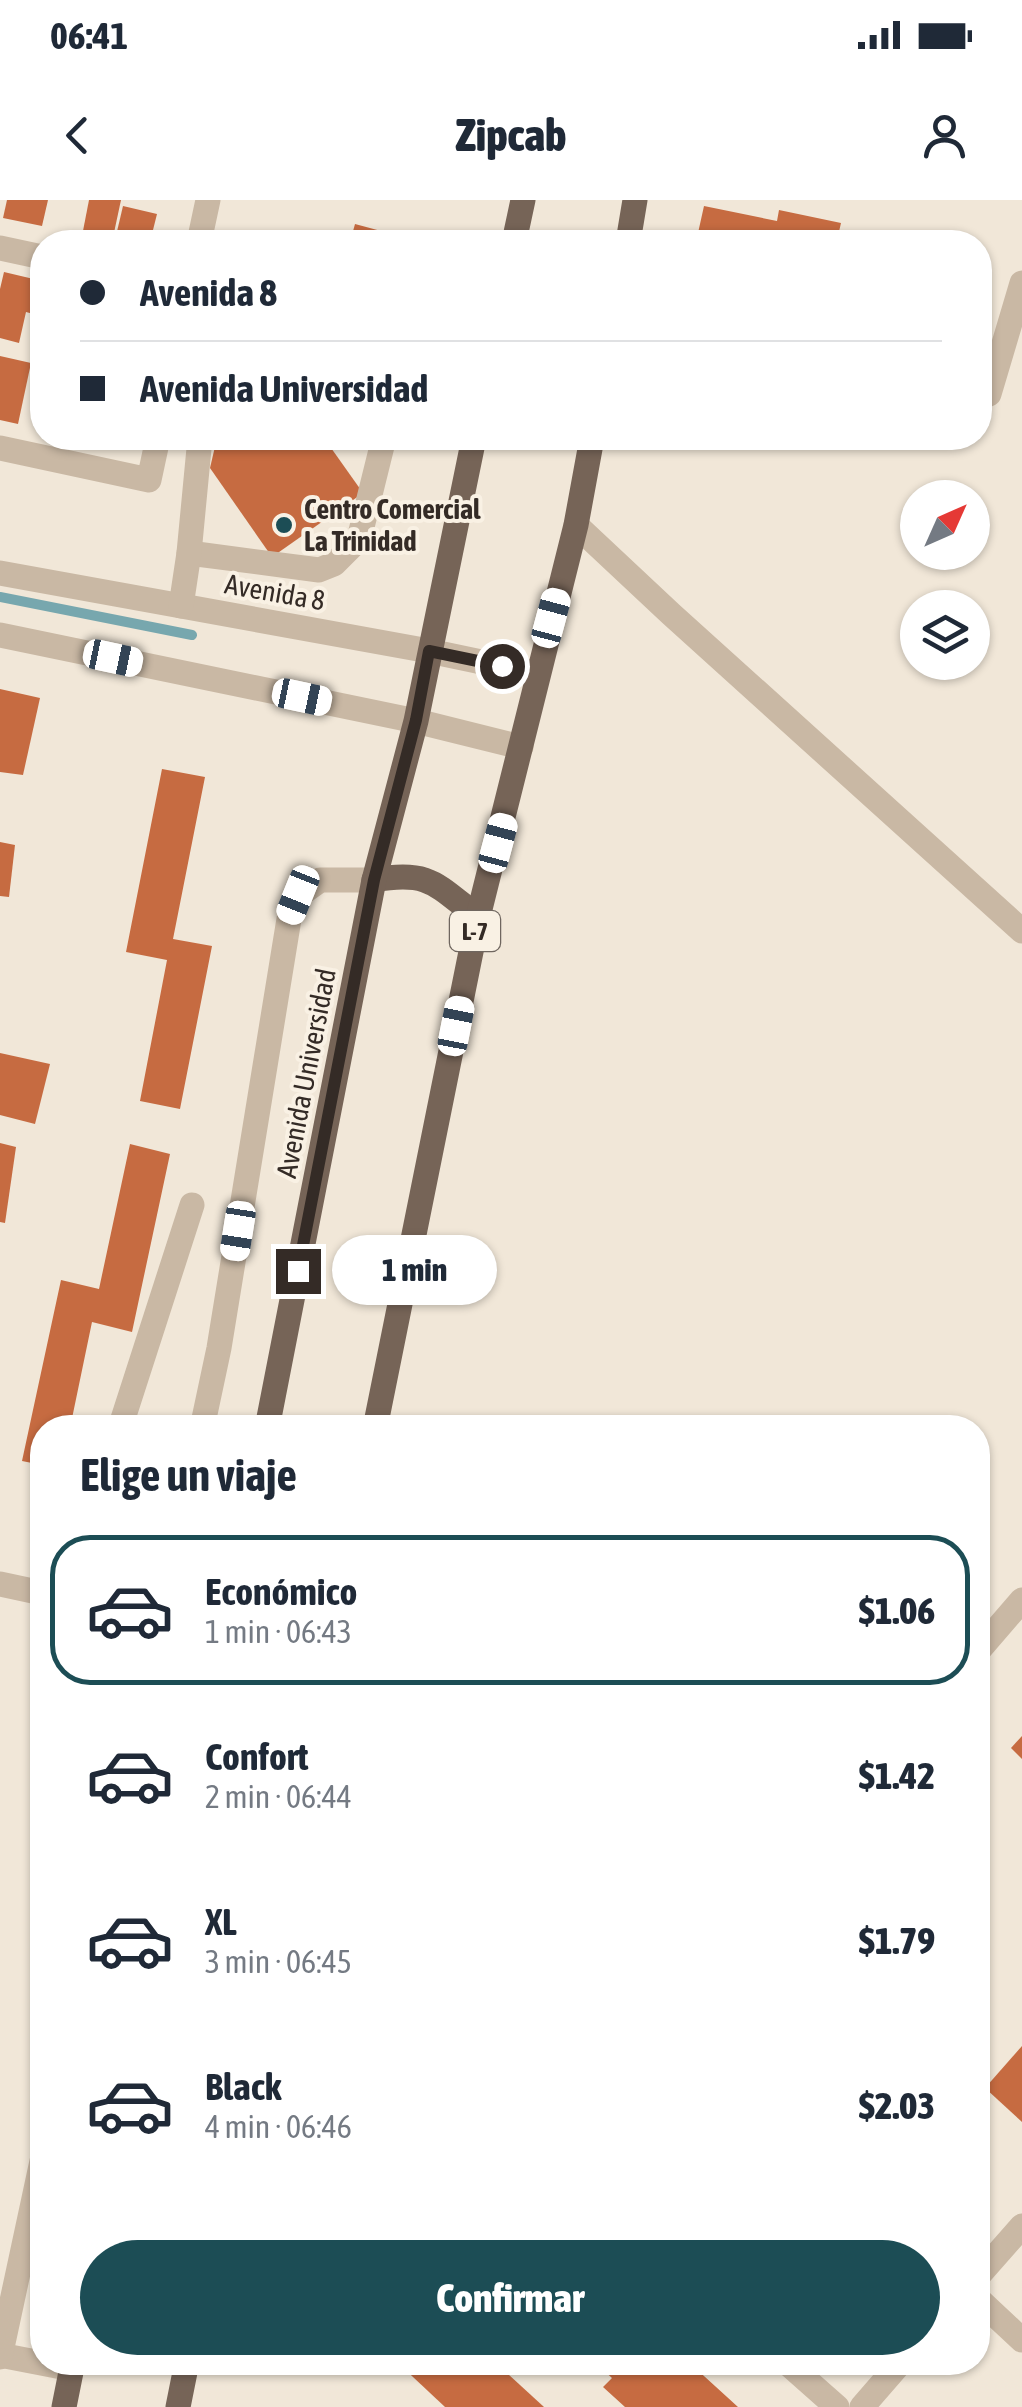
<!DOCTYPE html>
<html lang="es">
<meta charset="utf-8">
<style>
:root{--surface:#fff;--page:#f6f6f7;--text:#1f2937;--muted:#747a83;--line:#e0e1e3;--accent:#1c4d55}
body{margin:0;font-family:"Asap Condensed",sans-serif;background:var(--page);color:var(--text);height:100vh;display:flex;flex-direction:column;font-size:38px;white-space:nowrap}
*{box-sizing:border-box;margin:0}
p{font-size:32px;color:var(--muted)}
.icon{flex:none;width:55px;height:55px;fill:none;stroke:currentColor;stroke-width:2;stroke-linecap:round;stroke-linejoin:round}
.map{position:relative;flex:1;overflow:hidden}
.details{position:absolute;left:30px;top:1215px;width:960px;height:960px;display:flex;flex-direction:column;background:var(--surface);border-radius:40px;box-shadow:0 2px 8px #0004}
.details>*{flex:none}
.top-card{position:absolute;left:30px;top:30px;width:962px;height:220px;border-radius:40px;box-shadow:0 2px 8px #0004;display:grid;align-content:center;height:220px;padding:0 50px;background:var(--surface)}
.needle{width:65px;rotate:45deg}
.controls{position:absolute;left:900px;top:280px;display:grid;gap:20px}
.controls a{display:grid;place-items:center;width:90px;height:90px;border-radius:50%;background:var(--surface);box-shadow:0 2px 8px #0004;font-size:50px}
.end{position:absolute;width:45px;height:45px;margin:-22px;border:12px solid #342b26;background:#fff;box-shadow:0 0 0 5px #fff}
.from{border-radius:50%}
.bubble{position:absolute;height:70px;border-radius:35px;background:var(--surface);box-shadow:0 2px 8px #0004;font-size:32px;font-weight:800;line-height:70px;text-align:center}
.car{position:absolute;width:30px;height:60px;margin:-30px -15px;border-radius:12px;box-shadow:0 0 8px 2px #0007;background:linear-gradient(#fff 24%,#345 0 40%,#fff 0 76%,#345 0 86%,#fff 0)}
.top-card b{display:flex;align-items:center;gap:35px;height:95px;font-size:38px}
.top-card b+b{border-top:2px solid var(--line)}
.top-card i{width:25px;height:25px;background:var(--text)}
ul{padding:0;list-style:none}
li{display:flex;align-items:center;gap:30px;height:150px;margin:0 20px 15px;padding:0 30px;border:5px solid transparent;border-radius:40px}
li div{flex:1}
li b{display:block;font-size:38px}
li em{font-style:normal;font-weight:800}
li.current{border-color:var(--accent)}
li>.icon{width:90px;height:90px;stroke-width:1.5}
h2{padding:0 50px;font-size:45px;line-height:120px}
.primary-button{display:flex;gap:20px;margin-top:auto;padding:20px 50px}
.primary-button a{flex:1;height:115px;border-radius:60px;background:var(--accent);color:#fff;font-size:40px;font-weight:800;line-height:115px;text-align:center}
.status{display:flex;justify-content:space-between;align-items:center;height:70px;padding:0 50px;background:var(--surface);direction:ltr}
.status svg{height:28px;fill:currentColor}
header{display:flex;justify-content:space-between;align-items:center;height:130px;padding:0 50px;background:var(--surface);font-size:45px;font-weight:800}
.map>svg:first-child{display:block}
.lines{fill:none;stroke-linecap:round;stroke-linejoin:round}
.stream{stroke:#77a7ae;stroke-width:10}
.building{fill:#c66b41}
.minor{stroke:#c9b8a4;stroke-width:25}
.major{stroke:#766457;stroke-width:25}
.route{stroke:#342b26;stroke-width:12}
.poi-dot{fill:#1c4d55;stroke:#f9f1e4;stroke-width:4}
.labels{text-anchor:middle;stroke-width:8;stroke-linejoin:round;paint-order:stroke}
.shield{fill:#f9f1e4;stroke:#6f665f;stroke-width:2.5}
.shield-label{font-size:25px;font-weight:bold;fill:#342b26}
.poi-label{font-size:28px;font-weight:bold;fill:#342b26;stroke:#f9f1e4;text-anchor:start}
.street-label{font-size:28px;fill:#342b26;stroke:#f9f1e4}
</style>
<div class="status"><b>06:41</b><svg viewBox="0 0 49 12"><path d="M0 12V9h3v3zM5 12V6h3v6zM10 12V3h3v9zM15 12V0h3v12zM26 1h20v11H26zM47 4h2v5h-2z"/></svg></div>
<header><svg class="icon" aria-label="back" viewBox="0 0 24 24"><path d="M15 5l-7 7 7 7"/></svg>Zipcab<svg class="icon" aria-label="person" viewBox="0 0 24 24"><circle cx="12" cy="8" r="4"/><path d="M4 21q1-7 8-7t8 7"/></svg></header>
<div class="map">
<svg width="1022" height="2207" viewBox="0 0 1022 2207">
<rect width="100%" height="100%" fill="#f1e7d8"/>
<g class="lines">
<polyline class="stream" points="0,397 192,435"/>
</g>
<g class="building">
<polygon points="7,0 48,0 42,26 3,18"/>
<polygon points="89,0 121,0 112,42 82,36"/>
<polygon points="123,6 157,14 150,42 115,40"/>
<polygon points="704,6 777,21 779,10 841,23 838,36 863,42 696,42"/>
<polygon points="355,24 381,31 378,42 350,42"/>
<polygon points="4,72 42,81 42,93 37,115 26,112 19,143 0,138 0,89"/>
<polygon points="0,156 31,163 18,224 0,220"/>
<polygon points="41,159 42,159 42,203 33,198"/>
<polygon points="217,238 324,238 363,293 272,357 210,268"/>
<polygon points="0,489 40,498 23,575 0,572"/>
<polygon points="162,569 205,577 173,739 212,746 180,909 140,901 167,760 126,752"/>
<polygon points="0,642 15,645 9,697 0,696"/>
<polygon points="0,853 50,864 35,924 0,915"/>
<polygon points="0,943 16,947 5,1023 0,1022"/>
<polygon points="130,944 170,954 132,1132 92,1122 70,1228 42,1228 42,1265 22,1261 61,1080 99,1089"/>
<polygon points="1022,1536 1022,1559 1011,1548"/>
<polygon points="1022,1846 1022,1922 985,1888"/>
<polygon points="397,2162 495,2162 544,2207 445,2207"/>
<polygon points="605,2162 672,2162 685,2175 693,2166 738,2207 625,2207 603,2187 612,2178 600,2167"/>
</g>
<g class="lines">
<g class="minor">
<polyline points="199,42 208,0"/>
<polyline points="0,48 42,57"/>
<polyline points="989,194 1022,83"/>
<polyline points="0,248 149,280 158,238"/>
<polyline points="576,325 671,414 1022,731"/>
<polyline points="189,353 319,370 334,364 359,339 384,238"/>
<polyline points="0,373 429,451 538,474"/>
<polyline points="181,406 189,353 200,238"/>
<polyline points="0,435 416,521 521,547"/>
<polyline points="120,1228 192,1005"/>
<polyline points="202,1228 219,1148 289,719 299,695 320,680 374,680"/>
<polyline points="0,1384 42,1393"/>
<polyline points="978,1451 1022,1400"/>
<polyline points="978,2076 1022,2026"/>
<polyline points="978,2099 1022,2140"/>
<polyline points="0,2155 72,2169"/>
<polyline points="0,2157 42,1961"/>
<polyline points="786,2162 837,2207"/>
<polyline points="862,2207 901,2162"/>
</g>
<g class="major">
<polyline points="514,42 523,0"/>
<polyline points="628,42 635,0"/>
<path d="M374 680C430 670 436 685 478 717"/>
<polyline points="267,1228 374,680 416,521 474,238"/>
<polyline points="375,1228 478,717 576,325 592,238"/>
<polyline points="64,2207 73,2162"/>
<polyline points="178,2207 187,2162"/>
</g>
</g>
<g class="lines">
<polyline class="route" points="298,1071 374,680 416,520 429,451 502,466"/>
</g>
<circle class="poi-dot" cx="284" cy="325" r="10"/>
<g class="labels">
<rect class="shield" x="450" y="711" width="50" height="40" rx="8"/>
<g class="shield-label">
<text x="475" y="740">L-7</text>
</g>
<g class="poi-label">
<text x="304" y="319">Centro Comercial<tspan x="304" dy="32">La Trinidad</tspan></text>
</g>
<g class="street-label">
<text transform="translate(275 392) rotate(10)" y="10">Avenida 8</text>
<text transform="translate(306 873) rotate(-79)" y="10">Avenida Universidad</text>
</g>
</g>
</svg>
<div class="controls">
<a><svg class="needle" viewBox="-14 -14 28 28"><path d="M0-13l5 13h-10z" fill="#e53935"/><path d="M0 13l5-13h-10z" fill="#747a83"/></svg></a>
<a><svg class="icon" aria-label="layers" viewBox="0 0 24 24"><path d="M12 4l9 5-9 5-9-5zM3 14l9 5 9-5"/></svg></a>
</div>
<i class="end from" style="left:502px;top:466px"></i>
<i class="end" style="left:298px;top:1071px"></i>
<div class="bubble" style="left:332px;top:1035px;width:165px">1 min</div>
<i class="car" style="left:551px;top:418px;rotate:15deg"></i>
<i class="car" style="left:113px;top:458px;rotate:102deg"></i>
<i class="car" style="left:302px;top:497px;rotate:102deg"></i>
<i class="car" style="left:498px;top:643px;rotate:15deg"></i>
<i class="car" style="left:298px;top:695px;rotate:202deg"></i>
<i class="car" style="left:456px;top:826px;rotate:11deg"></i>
<i class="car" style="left:238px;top:1031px;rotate:189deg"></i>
<div class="top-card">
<b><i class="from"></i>Avenida 8</b>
<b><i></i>Avenida Universidad</b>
</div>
<section class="details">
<h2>Elige un viaje</h2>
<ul>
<li class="current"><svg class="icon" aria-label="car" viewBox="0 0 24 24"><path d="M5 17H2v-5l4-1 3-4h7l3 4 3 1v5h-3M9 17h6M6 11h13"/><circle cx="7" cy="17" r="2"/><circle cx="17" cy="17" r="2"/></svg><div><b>Económico</b><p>1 min · 06:43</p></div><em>$1.06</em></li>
<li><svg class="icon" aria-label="car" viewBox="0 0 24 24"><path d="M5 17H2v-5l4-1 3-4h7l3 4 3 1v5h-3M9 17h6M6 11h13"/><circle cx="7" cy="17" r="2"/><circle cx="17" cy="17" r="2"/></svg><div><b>Confort</b><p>2 min · 06:44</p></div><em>$1.42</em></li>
<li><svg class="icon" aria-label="car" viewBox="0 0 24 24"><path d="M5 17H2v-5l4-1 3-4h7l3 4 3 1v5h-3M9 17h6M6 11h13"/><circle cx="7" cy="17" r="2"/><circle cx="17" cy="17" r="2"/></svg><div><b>XL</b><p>3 min · 06:45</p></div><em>$1.79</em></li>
<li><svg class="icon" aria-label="car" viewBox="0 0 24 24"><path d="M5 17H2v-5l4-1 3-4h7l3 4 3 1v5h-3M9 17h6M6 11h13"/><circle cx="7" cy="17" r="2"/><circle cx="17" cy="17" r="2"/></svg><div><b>Black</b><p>4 min · 06:46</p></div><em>$2.03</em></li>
</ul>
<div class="primary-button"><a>Confirmar</a></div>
</section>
</div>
